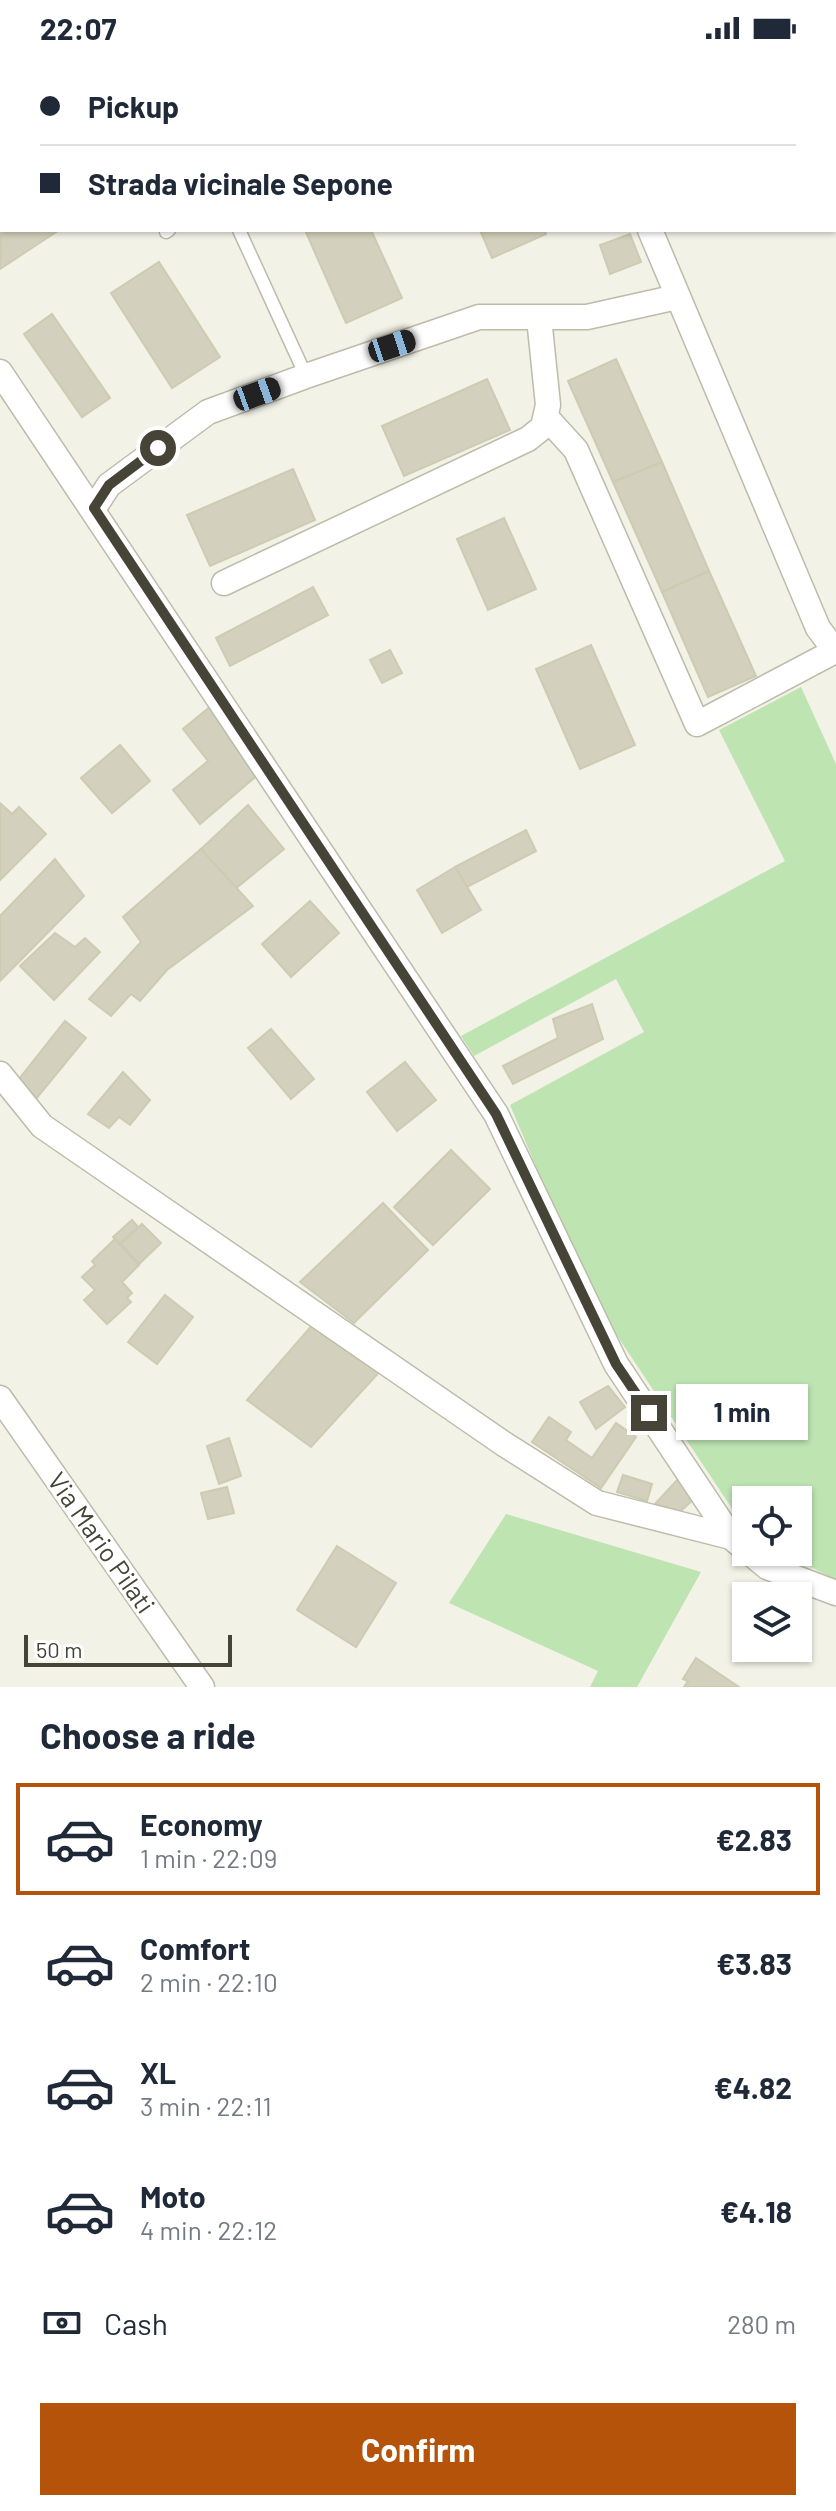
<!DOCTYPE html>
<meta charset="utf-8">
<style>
:root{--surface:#fff;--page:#f2f2f3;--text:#1f2937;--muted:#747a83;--line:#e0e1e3;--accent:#b45309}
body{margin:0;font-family:Barlow,sans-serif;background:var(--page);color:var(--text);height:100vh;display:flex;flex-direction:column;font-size:30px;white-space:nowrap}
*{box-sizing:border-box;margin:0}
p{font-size:26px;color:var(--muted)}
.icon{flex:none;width:44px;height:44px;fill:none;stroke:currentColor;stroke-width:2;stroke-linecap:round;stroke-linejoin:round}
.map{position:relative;height:1631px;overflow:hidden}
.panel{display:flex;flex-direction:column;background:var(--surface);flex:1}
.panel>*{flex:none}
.banner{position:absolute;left:0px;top:0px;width:836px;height:176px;box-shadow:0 2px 6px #0004;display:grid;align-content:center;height:176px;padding:0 40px;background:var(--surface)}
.buttons{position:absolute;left:732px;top:1430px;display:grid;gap:16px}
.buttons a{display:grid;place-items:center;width:80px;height:80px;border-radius:0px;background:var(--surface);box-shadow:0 2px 6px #0004;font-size:40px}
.scale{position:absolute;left:24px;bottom:20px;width:208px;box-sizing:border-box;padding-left:8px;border:4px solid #454436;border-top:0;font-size:22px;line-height:28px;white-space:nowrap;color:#454436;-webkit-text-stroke:6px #fff;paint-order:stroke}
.end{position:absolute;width:36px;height:36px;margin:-18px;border:10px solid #454436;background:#fff;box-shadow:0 0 0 4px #fff}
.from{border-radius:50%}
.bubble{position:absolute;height:56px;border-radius:0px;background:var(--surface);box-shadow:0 2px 6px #0004;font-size:26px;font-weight:700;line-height:56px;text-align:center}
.car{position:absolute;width:24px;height:48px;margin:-24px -12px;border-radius:10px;box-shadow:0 0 6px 2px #0007;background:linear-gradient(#222 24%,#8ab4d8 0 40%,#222 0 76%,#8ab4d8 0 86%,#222 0)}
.banner b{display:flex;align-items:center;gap:28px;height:76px;font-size:30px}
.banner b+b{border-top:2px solid var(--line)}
.banner i{width:20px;height:20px;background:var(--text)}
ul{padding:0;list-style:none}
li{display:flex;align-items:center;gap:24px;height:112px;margin:0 16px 12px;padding:0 24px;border:4px solid transparent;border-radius:0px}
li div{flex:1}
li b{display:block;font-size:30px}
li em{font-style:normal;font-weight:700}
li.active{border-color:var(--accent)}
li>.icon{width:72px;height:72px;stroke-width:1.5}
h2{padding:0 40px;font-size:36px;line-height:96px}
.pay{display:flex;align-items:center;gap:20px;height:88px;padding:0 40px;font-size:30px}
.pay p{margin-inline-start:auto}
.primary-button{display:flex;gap:16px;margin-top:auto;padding:16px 40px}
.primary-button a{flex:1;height:92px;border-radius:0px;background:var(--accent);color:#fff;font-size:32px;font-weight:700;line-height:92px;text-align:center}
.status{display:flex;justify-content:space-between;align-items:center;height:56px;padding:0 40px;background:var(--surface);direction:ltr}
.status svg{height:22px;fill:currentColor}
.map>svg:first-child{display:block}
.green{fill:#bee4b2}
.building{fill:#d3d1bd;stroke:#cdcbb1;stroke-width:2}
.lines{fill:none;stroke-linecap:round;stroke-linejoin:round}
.service-casing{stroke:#bdbcaa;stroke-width:15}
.minor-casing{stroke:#bdbcaa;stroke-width:27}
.service{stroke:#fff;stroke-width:12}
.minor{stroke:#fff;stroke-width:24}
.route{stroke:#454436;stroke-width:10}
.labels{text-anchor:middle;stroke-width:6;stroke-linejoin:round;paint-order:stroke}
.street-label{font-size:26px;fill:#454436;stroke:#fff}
</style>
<div class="status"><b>22:07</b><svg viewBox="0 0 49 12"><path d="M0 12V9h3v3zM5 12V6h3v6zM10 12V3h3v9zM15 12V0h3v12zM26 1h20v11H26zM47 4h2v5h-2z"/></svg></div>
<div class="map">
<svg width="836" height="1631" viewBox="0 0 836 1631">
<rect width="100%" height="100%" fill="#f2f2e7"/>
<g class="green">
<polygon points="801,631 836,708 836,1524 782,1496 798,1496 798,1444 746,1444 746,1469 735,1457 612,1272 561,1170 510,1049 644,976 616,923 474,1000 461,980 785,805 719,674"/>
<polygon points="506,1458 701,1516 637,1631 590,1631 598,1615 449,1547"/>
</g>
<g class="building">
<polygon points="229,0 292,0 293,2 229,2"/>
<polygon points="400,0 436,0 431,2"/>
<polygon points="2,145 2,174 59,174 0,213"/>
<polygon points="305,174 371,174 402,242 346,267"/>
<polygon points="480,174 544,174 546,178 492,202"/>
<polygon points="630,178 641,206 610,218 600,189"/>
<polygon points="159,206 220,301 172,332 111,237"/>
<polygon points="52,258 110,342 82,361 24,278"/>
<polygon points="616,303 662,406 613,426 568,325"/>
<polygon points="487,323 510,374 404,420 382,370"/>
<polygon points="662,406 709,515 662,536 613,426"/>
<polygon points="293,413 315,464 210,510 187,459"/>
<polygon points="504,462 536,533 488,554 457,483"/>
<polygon points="709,515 756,620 708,641 662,536"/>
<polygon points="313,531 328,559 230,610 216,582"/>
<polygon points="591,589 635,689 580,713 536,613"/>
<polygon points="390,594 402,617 382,627 370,604"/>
<polygon points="211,650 260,717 200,768 173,734 208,705 183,673"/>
<polygon points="120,689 150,725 112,757 81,722"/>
<polygon points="0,747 12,758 19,751 46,778 0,824"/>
<polygon points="248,749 284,793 235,833 201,793"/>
<polygon points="526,774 536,795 467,831 455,811"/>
<polygon points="201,793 253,850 167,914 140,945 131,938 111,960 89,943 141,886 123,861"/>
<polygon points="55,803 84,840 0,925 0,860"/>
<polygon points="455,811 481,854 442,877 417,834"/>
<polygon points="310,845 339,877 291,921 262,888"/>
<polygon points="55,877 75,891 85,882 100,896 54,944 20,910"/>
<polygon points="592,948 603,983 513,1028 503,1010 558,982 553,963"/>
<polygon points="65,965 86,982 35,1044 15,1028"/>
<polygon points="271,973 314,1023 291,1043 248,992"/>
<polygon points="405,1006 436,1044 397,1075 367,1036"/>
<polygon points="123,1016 150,1044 130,1069 119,1061 109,1072 88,1058"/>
<polygon points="451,1094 490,1133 433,1189 394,1151"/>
<polygon points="383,1147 428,1194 354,1267 300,1226"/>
<polygon points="132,1164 138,1171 120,1188 113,1181"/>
<polygon points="142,1168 161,1187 139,1208 120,1188"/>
<polygon points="115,1183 139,1209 122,1226 132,1237 127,1242 131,1246 107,1268 84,1244 95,1234 82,1221 95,1209 92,1205"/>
<polygon points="165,1239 193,1261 157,1308 128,1286"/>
<polygon points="314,1267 383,1312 311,1391 247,1344"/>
<polygon points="608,1330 625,1351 596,1373 580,1346"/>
<polygon points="549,1361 571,1376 566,1384 592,1402 616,1367 636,1381 601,1432 532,1386"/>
<polygon points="229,1382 241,1420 219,1428 207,1390"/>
<polygon points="623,1419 652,1428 647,1445 617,1436"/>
<polygon points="679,1422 696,1441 681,1455 655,1448"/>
<polygon points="227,1431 234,1457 208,1463 201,1437"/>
<polygon points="337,1490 396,1527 356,1591 297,1554"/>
<polygon points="696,1602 739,1631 684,1631 688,1625 683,1623"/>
</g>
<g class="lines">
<g class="service-casing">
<g id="service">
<polyline points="239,174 306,320"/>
<polyline points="166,176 169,174"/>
</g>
</g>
<g class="minor-casing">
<g id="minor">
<polyline points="578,0 579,2"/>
<polyline points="650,174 818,572 836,596"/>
<polyline points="0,316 496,1058 616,1308 731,1481 746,1494"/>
<polyline points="546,361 576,394 697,668 835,595"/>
<polyline points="94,452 109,429 208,356 306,320 479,261 587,261 677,241"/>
<polyline points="224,527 528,383 543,371 548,349 539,262"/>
<polyline points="0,1018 42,1070 504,1388 597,1447 731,1481"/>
<polyline points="0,1342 202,1631"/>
<polyline points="749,1496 767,1511 836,1537"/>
</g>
</g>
<use href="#service" class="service"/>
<use href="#minor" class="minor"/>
</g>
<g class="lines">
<polyline class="route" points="158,392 109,429 94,452 496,1058 616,1308 649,1357"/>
</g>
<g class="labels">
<g class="street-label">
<text transform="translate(101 1487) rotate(55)" y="9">Via Mario Pilati</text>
</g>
</g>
</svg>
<div class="buttons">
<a><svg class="icon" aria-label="locate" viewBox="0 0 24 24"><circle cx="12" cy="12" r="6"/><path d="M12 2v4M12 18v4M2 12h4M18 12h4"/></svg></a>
<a><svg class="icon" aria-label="layers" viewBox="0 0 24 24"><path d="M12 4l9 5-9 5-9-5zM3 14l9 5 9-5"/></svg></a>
</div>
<div class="scale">50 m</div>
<i class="end from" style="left:158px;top:392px"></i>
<i class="end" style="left:649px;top:1357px"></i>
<div class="bubble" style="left:676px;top:1328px;width:132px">1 min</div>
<i class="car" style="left:392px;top:290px;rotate:72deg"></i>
<i class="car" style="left:257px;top:338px;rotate:70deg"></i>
<div class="banner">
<b><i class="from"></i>Pickup</b>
<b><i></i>Strada vicinale Sepone</b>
</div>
</div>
<section class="panel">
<h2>Choose a ride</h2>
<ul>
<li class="active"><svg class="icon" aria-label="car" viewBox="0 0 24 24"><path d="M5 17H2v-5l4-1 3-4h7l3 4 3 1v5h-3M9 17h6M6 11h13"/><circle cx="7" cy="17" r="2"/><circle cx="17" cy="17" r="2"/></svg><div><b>Economy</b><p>1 min · 22:09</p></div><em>€2.83</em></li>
<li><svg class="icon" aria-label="car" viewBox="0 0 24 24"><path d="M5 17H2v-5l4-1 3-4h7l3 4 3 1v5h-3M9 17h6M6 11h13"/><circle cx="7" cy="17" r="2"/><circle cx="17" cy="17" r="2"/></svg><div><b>Comfort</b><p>2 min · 22:10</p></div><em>€3.83</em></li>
<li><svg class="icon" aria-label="car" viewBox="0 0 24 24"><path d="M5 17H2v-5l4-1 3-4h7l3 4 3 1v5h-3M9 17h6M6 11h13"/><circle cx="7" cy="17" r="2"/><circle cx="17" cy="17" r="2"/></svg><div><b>XL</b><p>3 min · 22:11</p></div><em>€4.82</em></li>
<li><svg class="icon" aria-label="car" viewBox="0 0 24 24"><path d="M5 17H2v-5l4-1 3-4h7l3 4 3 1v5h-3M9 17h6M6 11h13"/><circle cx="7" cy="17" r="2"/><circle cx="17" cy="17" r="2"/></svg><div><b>Moto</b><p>4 min · 22:12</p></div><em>€4.18</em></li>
</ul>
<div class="pay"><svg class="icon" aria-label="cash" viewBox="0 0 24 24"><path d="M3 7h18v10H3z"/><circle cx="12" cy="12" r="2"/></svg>Cash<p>280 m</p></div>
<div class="primary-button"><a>Confirm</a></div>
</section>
